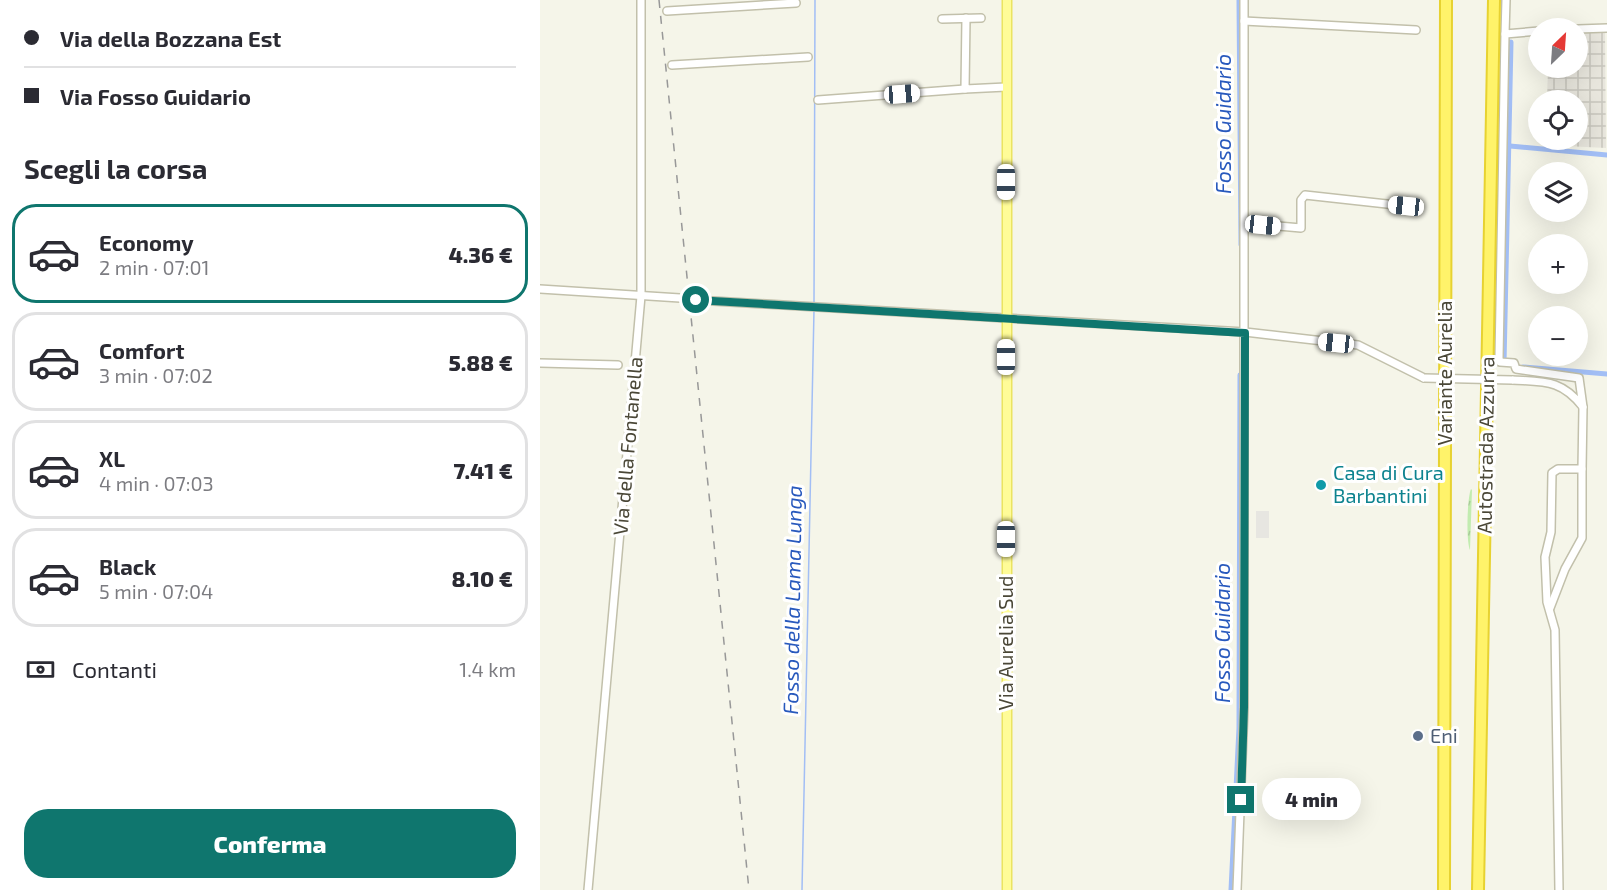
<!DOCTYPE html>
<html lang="it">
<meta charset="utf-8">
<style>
:root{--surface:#fff;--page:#f7f7f7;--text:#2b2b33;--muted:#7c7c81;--line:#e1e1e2;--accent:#0f766e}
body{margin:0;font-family:"Exo 2",sans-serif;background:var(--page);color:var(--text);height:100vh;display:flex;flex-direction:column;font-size:22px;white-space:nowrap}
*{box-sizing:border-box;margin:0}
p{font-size:20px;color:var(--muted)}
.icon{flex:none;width:33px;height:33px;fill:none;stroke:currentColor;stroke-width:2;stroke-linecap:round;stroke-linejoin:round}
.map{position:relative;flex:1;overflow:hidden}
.drawer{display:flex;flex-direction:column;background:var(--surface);width:540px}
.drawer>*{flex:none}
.hud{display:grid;align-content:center;height:132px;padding:0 24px;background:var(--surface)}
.needle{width:39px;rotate:25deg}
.tools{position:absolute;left:988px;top:18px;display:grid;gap:12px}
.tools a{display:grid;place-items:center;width:60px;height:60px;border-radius:50%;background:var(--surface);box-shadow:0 6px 24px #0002;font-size:30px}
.end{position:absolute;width:27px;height:27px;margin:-14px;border:8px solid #0f766e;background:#fff;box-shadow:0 0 0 3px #fff}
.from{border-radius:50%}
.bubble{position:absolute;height:42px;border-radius:21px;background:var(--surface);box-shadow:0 6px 24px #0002;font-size:20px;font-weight:800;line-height:42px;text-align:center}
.car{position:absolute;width:18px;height:36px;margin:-18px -9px;border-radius:8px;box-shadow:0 0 4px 2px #0007;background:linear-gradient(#fff 24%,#345 0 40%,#fff 0 76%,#345 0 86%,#fff 0)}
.hud b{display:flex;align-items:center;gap:21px;height:57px;font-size:22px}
.hud b+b{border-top:2px solid var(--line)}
.hud i{width:15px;height:15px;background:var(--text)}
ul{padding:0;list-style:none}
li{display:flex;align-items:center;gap:18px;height:99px;margin:0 12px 9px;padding:0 12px;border:3px solid var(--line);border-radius:24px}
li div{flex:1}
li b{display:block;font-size:22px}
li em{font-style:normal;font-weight:800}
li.current{border-color:var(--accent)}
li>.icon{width:54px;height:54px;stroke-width:1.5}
h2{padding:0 24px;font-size:27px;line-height:72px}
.pay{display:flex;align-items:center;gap:15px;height:66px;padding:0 24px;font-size:22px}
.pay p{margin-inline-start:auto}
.cta{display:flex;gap:12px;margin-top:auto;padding:12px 24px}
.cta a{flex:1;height:69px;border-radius:24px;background:var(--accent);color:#fff;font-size:24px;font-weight:800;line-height:69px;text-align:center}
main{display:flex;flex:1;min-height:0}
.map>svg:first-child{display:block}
.industrial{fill:url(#industrial-grid)}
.grass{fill:url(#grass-tufts)}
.parking{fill:#e7e6e1}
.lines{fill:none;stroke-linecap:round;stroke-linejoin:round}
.stream{stroke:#a2bef5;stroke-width:1.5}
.canal{stroke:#a2bef5;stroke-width:5}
.minor-casing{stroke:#c2c0ab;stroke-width:10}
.major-casing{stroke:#ebe461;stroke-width:11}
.highway-casing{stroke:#e7d231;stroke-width:14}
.minor{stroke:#fff;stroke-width:7}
.major{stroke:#fffc98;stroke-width:8}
.highway{stroke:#fff36a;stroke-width:10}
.rail{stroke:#989898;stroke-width:1.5;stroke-dasharray:8 8;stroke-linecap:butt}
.minor-bridge-casing{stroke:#c2c0ab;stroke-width:10;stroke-linecap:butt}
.minor-bridge{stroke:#fff;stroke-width:7}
.route{stroke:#0f766e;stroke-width:8}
.culture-dot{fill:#0f9aa8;stroke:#fff;stroke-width:2}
.service-dot{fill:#5c6f8a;stroke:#fff;stroke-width:2}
.labels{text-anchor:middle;stroke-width:6;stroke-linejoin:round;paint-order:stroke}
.street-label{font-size:20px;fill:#4a4737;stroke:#fff}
.culture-label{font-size:20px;fill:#0d838f;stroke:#fff;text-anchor:start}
.service-label{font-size:20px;fill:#4e5e75;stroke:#fff;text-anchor:start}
.water-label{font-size:21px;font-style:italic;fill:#2859bd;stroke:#fff}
</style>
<main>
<section class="drawer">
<div class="hud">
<b><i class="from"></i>Via della Bozzana Est</b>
<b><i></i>Via Fosso Guidario</b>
</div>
<h2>Scegli la corsa</h2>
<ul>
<li class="current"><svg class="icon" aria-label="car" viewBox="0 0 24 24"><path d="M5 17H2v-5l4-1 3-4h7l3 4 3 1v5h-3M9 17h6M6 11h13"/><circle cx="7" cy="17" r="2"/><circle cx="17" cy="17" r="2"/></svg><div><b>Economy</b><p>2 min · 07:01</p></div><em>4.36 €</em></li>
<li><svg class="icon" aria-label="car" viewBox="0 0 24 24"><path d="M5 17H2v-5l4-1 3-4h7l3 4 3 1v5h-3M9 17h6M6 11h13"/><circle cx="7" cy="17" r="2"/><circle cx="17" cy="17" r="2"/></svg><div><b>Comfort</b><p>3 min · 07:02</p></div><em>5.88 €</em></li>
<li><svg class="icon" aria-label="car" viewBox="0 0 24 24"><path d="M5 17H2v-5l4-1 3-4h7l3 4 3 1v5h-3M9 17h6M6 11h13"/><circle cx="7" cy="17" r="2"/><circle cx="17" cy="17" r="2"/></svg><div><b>XL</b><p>4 min · 07:03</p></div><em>7.41 €</em></li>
<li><svg class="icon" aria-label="car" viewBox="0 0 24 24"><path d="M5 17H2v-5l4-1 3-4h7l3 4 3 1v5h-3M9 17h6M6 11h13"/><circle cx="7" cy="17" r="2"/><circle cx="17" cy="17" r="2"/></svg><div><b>Black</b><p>5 min · 07:04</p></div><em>8.10 €</em></li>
</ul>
<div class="pay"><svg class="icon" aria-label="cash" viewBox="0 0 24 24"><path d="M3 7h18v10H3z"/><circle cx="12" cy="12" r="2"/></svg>Contanti<p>1.4 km</p></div>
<div class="cta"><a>Conferma</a></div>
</section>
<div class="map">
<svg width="1067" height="890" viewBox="0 0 1067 890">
<defs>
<pattern id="industrial-grid" width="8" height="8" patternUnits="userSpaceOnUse" patternTransform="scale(1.5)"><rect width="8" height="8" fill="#e8e6dd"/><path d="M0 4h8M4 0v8" fill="none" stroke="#c8c7be"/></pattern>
<pattern id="grass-tufts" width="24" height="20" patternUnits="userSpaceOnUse" patternTransform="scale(1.5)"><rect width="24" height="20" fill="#c2ecb0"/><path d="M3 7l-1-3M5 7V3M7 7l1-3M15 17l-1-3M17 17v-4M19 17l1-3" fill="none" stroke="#a8cc98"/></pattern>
</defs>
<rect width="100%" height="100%" fill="#f5f5e9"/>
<polygon class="industrial" points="1065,29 1066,148 1006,145 1006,140 1038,140 1038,100 1007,100 1008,68 1038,68 1038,30"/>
<path class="grass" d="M931 489 932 490 930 550C926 542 927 498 931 489Z"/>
<rect class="parking" x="716" y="511" width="13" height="27"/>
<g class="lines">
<g class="stream">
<polyline points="274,303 275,0"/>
<polyline points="262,890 274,310"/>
</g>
<g class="canal">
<polyline points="699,0 701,245"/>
<polyline points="970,146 1067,155"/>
<polyline points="964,364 971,42"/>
<polyline points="983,367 1067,374"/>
<polyline points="691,890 699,728 700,375"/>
</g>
<g class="minor-casing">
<g id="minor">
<polyline points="966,0 965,34 999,31"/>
<polyline points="127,11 256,3"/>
<polyline points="426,18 425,89 466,87"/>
<polyline points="402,19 441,18"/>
<polyline points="704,21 876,30"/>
<polyline points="1038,29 1067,28"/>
<polyline points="965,34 959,358 960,362 974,363 976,369 1039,378 1043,407 1042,469 1018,469 1012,473 1011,532 1005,557 1007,602 1015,630 1019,890"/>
<polyline points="132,65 268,57"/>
<polyline points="278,100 425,89"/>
<polyline points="705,223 761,228 761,200 765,195 865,206"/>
<polyline points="0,289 140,298"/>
<polyline points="156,300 705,332 818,345 884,378"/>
<polyline points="0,363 78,365"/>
<path d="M972 380C1004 382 1021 379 1043 407"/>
<polyline points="1010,608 1025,569 1042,538 1042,469"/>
<polyline points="48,890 101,296 101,0"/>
<polyline points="697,890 704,707 704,0"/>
</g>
</g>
<g class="major-casing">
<polyline id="major" points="467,0 467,890"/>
</g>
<g class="highway-casing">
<g id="highway">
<polyline points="904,890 906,0"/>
<polyline points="938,890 954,0"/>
</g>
</g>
<use href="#minor" class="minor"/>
<use href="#major" class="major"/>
<use href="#highway" class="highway"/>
<polyline class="rail" points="119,0 209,890"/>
<g class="minor-bridge-casing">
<polyline id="minor-bridge" points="884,378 972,380"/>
</g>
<use href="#minor-bridge" class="minor-bridge"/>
</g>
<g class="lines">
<polyline class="route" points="156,300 705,333 704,707 701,800"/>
</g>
<circle class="culture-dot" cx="781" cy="485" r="6"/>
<circle class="service-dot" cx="878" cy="736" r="6"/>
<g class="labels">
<g class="street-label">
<text transform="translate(905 373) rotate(-90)" y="7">Variante Aurelia</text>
<text transform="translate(946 445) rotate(-89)" y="7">Autostrada Azzurra</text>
<text transform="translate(88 446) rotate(-85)" y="7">Via della Fontanella</text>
<text transform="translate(466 643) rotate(-90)" y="7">Via Aurelia Sud</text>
</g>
<g class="culture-label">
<text x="793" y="480">Casa di Cura<tspan x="793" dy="23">Barbantini</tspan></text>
</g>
<g class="service-label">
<text x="890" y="743">Eni</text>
</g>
<g class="water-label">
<text transform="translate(684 124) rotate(-90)" y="7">Fosso Guidario</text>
<text transform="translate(253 600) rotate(-89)" y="7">Fosso della Lama Lunga</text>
<text transform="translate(683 633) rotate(-90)" y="7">Fosso Guidario</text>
</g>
</g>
</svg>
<div class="tools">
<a><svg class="needle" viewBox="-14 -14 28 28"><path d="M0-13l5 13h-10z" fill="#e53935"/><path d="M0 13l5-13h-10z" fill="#7c7c81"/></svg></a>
<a><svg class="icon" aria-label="locate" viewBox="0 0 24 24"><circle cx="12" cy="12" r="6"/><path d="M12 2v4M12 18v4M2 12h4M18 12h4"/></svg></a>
<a><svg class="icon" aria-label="layers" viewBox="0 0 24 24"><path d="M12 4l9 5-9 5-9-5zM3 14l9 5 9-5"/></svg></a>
<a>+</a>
<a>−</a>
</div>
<i class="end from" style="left:156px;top:300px"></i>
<i class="end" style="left:701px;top:800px"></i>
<div class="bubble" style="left:722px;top:778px;width:99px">4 min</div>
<i class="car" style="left:362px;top:94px;rotate:86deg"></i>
<i class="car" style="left:466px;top:182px;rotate:180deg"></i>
<i class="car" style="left:866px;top:206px;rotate:276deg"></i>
<i class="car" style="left:723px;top:225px;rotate:96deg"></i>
<i class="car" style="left:796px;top:343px;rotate:276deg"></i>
<i class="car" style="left:466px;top:357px;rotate:0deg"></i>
<i class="car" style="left:466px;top:539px;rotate:180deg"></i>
</div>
</main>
